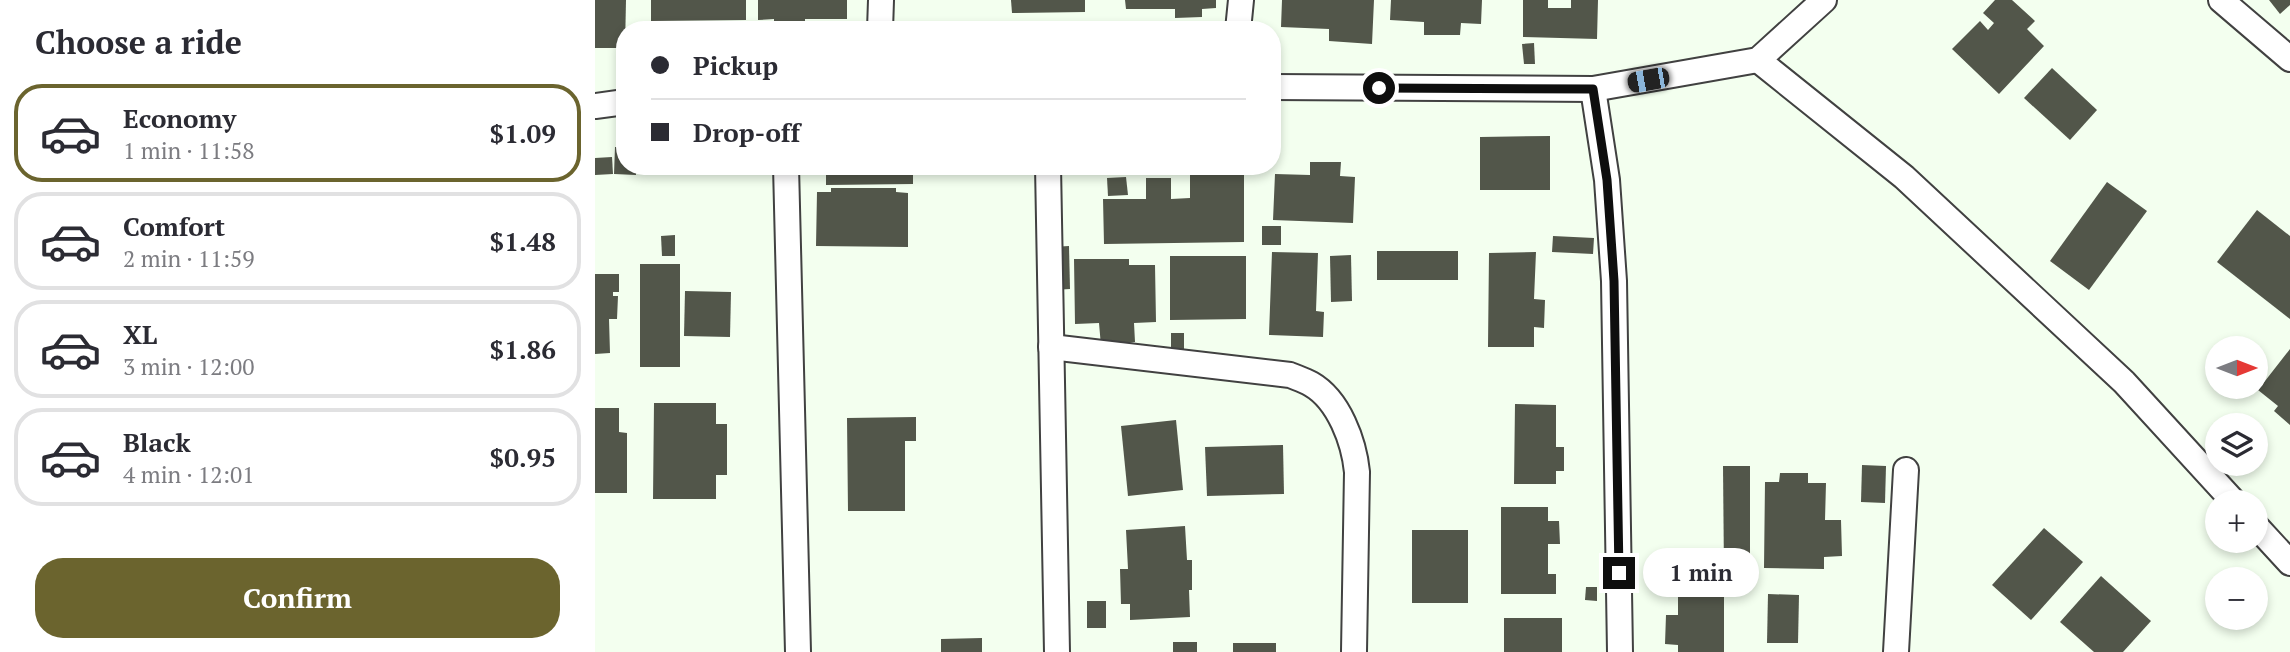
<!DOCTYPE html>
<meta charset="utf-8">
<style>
:root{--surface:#fff;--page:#f2f2f3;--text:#2b2b33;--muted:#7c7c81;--line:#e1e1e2;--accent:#6b642e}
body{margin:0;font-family:"PT Serif",serif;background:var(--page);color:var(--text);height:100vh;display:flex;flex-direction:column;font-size:26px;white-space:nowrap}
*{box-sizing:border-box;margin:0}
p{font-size:23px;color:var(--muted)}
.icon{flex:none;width:38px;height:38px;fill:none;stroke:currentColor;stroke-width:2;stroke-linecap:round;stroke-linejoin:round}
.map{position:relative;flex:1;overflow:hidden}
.drawer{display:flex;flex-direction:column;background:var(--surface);width:595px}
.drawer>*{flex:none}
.top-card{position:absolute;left:21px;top:21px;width:665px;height:154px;border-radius:28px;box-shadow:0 4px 10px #0003;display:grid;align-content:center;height:154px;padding:0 35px;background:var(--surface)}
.needle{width:46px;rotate:90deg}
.tools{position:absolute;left:1610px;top:336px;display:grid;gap:14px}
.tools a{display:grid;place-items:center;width:63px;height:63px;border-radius:50%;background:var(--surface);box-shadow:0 4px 10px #0003;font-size:35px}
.end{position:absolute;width:32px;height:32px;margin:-16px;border:9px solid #0e0e0e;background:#fff;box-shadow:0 0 0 4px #fff}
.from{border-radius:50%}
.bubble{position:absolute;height:49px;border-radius:24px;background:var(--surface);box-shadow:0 4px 10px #0003;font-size:23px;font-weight:700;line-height:49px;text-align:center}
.car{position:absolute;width:21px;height:42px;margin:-21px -10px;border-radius:9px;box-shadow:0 0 5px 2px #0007;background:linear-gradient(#222 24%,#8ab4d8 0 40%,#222 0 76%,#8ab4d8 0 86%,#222 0)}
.top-card b{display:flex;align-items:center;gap:24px;height:66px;font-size:26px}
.top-card b+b{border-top:2px solid var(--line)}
.top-card i{width:18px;height:18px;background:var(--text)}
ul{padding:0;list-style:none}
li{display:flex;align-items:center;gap:21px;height:98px;margin:0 14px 10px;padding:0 21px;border:4px solid var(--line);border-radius:28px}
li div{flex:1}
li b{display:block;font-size:26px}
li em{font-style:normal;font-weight:700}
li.on{border-color:var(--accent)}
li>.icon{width:63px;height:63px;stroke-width:1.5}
h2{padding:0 35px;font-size:32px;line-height:84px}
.cta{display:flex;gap:14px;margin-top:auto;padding:14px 35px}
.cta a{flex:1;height:80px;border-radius:28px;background:var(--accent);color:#fff;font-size:28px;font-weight:700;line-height:80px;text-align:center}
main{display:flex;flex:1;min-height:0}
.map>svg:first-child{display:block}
.building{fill:#52564a}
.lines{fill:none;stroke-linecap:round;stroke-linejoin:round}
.minor-casing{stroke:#414141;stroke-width:28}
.minor{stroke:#fff;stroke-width:24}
.route{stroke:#0e0e0e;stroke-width:9}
</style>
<main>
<section class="drawer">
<h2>Choose a ride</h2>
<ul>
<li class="on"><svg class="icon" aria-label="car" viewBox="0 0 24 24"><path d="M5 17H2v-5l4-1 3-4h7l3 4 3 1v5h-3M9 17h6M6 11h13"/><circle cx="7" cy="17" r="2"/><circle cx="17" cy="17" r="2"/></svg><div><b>Economy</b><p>1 min · 11:58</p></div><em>$1.09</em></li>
<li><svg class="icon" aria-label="car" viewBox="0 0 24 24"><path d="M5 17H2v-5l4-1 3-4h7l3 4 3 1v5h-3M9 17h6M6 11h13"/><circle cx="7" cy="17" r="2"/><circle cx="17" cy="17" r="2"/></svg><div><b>Comfort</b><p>2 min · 11:59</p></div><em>$1.48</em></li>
<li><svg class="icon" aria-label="car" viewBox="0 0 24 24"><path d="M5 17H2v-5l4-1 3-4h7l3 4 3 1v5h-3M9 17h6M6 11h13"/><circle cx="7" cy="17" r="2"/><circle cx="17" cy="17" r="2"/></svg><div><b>XL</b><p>3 min · 12:00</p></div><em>$1.86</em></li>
<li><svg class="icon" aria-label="car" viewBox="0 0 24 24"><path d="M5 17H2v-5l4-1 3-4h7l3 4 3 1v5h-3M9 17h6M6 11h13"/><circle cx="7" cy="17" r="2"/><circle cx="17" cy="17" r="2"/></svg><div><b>Black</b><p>4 min · 12:01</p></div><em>$0.95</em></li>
</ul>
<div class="cta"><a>Confirm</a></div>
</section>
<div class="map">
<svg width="1695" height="652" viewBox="0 0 1695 652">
<rect width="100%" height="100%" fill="#f3ffef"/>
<g class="building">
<polygon points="0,0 31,0 30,48 0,48"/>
<polygon points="56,0 151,0 151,20 56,21"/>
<polygon points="163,0 252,0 252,19 210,19 210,30 179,30 179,19 163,20"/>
<polygon points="416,0 490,0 490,12 417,13"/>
<polygon points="530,0 621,0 621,8 607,9 607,17 580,18 580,9 531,9"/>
<polygon points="687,0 779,0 777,44 734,41 734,29 686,27"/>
<polygon points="796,0 887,0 886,24 866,23 865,35 829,35 829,22 795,20"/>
<polygon points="928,0 953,0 953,8 976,8 976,0 1003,0 1002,39 928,37"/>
<polygon points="1400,0 1417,0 1440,21 1432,29 1449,46 1404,94 1357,49 1385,21 1393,30 1399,23 1388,13"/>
<polygon points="1674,0 1695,0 1695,5 1685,14"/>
<polygon points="939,43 940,64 929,64 927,44"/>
<polygon points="1457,68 1502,110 1475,140 1429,98"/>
<polygon points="955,136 955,190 885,190 885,137"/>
<polygon points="20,147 30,147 30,166 41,166 41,175 19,174"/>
<polygon points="17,157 18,174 0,175 0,158"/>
<polygon points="715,162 746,162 745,176 760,177 758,223 678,220 680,174 715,175"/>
<polygon points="231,166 318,166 318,184 231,185"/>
<polygon points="595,166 649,166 649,242 509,244 508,199 551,199 551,178 576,178 576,199 595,198"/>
<polygon points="531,177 533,195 513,196 512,178"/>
<polygon points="1512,182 1552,211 1494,290 1455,261"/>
<polygon points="236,188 301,188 301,192 313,193 313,247 221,246 222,192 236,192"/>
<polygon points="1662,210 1695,236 1695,319 1622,262"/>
<rect x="667" y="226" width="19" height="19"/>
<polygon points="80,235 80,256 67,256 66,236"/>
<polygon points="958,236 999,238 998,254 957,252"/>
<polygon points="474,246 475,289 458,290 457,247"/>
<rect x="782" y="251" width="81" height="29"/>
<polygon points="677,252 723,253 721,311 729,312 728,337 674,335"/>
<polygon points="941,252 939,299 950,300 949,328 939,327 939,347 893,347 894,253"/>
<polygon points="756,255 757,301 736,302 735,256"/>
<polygon points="575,256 651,256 651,319 575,320"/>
<polygon points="479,259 534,259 534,265 560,265 561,322 539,323 540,342 506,346 504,323 480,324"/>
<rect x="45" y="264" width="40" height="103"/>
<polygon points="0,274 24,274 24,292 18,292 18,296 23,296 22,319 14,319 15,353 0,354"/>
<polygon points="90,291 136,292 135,337 89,336"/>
<rect x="576" y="333" width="13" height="24"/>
<polygon points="1695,349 1695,425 1679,411 1683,406 1663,390"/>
<polygon points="59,403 121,403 121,424 132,424 132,475 121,475 121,499 58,499"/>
<polygon points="920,404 961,405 961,447 969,447 969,471 961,471 961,484 919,484"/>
<polygon points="0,408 24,408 24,432 32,433 32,493 0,493"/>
<polygon points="321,417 321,441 310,441 310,511 253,511 252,418"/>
<polygon points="581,420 588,490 533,496 526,426"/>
<polygon points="688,445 689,494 612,496 610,447"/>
<polygon points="1267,465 1291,466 1290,503 1266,502"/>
<polygon points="1128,466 1155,466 1155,573 1129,573"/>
<polygon points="1185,473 1213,473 1213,483 1231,483 1230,520 1246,520 1247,556 1229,557 1229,569 1169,568 1170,482 1184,482"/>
<polygon points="906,507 953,507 953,521 964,521 965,544 953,544 953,574 961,574 961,594 906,594"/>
<polygon points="590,526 592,560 597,560 597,590 594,590 595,617 535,620 535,604 526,604 525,569 533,569 531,530"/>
<polygon points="1449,528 1488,562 1436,620 1397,585"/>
<rect x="817" y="530" width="56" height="73"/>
<polygon points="1506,576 1556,621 1528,652 1499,652 1465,622"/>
<polygon points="991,587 1002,587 1002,601 990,600"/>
<polygon points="1173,594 1204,595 1203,643 1172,643"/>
<polygon points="1083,597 1129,597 1129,652 1083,652 1083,645 1070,644 1071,615 1083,615"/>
<rect x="492" y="601" width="19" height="27"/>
<rect x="909" y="618" width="58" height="34"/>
<polygon points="387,638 387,652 346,652 346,639"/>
<rect x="578" y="642" width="24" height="10"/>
<rect x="638" y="643" width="43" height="9"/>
</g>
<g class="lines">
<g class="minor-casing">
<g id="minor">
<polyline points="1626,0 1695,59"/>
<polyline points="285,30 286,0"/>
<polyline points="643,30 646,0"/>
<polyline points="1163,60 1309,177 1529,382 1639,502"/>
<polyline points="677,87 998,89 1163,60 1229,0"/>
<polyline points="998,89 1012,180 1019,281 1025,652"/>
<polyline points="0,106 30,102"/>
<polyline points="191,166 203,652"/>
<polyline points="453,166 462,652"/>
<path d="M456 347 695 375C702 378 709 380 716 384 744 400 759 442 762 472L759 652"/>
<polyline points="1661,526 1695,563"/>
<polyline points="1301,652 1311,470"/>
</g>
</g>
<use href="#minor" class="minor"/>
</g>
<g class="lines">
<polyline class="route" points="784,88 998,89 1012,180 1019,281 1024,573"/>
</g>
</svg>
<div class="tools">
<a><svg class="needle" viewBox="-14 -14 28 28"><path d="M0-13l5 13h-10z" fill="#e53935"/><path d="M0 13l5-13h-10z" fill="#7c7c81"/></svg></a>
<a><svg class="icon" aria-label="layers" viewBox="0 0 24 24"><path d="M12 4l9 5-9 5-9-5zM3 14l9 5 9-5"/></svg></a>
<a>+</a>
<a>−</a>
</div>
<i class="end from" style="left:784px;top:88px"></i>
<i class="end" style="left:1024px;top:573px"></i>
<div class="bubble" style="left:1048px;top:548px;width:116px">1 min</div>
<i class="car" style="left:1053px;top:80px;rotate:260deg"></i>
<div class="top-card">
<b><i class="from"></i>Pickup</b>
<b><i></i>Drop-off</b>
</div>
</div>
</main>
